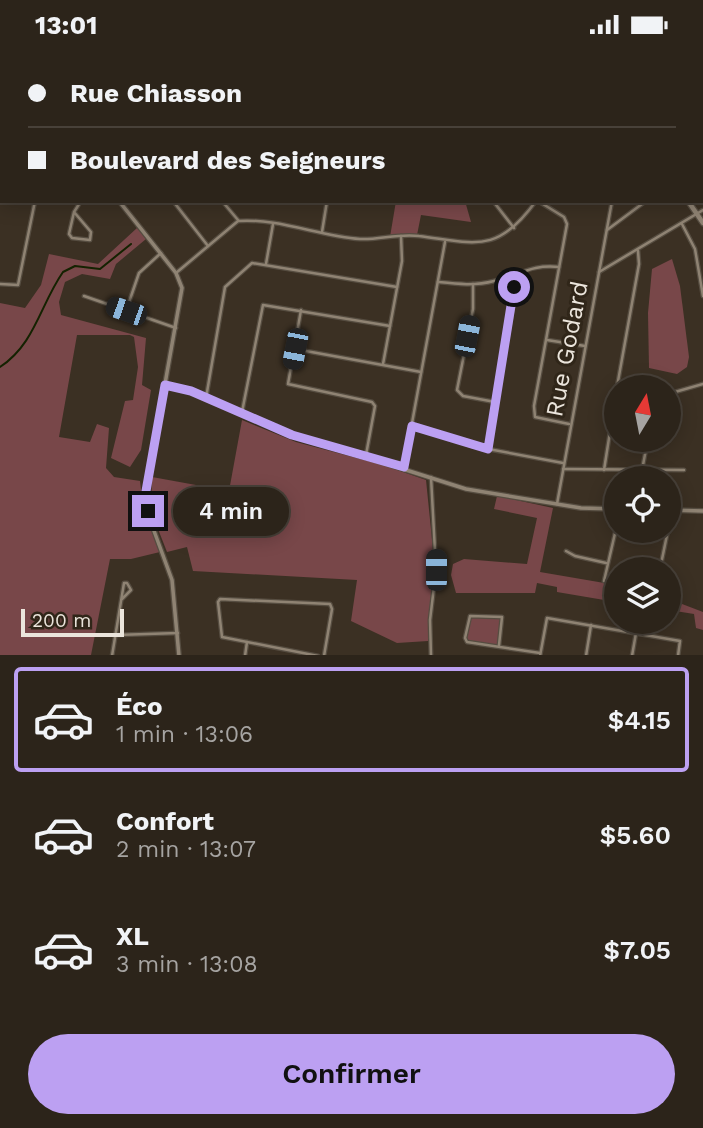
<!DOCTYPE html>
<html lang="fr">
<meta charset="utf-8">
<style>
:root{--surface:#2c241a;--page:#383027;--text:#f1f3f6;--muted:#a6a4a2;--line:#484139;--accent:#bca0f2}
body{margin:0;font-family:"Work Sans",sans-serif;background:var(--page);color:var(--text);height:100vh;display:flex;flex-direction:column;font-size:26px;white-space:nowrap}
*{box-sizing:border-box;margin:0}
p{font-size:23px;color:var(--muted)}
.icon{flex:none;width:38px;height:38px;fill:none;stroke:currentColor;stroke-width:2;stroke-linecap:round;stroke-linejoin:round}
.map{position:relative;height:606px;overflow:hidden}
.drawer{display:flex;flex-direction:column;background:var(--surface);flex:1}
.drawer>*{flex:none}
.banner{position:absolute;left:0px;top:0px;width:704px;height:154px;box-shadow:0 4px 18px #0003,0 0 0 2px var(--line);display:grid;align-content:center;height:154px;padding:0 28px;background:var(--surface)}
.needle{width:46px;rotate:10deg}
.controls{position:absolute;left:604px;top:326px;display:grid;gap:14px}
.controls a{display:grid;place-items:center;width:77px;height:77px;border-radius:50%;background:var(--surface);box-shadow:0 4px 18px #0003,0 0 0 2px var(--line);font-size:35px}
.scale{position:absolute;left:21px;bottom:18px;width:103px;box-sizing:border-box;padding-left:7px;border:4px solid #ebe5dc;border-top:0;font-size:19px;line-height:24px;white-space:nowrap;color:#ebe5dc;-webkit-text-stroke:5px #302619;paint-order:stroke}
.end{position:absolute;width:32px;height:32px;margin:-16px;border:9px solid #bca0f2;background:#111;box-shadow:0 0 0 4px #111}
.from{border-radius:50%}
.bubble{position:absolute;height:49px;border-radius:24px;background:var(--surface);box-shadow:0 4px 18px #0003,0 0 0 2px var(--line);font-size:23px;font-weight:600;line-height:49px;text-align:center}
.car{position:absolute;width:21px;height:42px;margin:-21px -10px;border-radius:9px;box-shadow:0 0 5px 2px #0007;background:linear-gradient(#222 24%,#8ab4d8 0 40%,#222 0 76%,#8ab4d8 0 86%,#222 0)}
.banner b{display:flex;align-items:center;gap:24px;height:66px;font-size:26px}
.banner b+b{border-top:2px solid var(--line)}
.banner i{width:18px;height:18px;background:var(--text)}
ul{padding:12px 0 0;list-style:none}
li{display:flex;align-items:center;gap:21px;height:105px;margin:0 14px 10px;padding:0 14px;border:4px solid transparent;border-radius:7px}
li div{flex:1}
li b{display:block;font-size:26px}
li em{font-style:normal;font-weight:600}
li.selected{border-color:var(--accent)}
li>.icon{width:63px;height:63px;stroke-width:1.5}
.primary-button{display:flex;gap:14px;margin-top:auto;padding:14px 28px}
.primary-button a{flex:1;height:80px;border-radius:42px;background:var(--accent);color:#111;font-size:28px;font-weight:600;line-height:80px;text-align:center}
.status{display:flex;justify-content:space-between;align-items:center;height:49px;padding:0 35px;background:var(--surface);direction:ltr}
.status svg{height:19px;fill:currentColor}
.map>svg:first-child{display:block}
.green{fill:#784749}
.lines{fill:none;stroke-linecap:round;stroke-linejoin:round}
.stream{stroke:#142201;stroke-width:2}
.minor-casing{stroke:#564d41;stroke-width:5}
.tertiary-casing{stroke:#564d41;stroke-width:6}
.secondary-casing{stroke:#564d41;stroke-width:7}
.minor{stroke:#8f8373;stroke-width:2.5}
.tertiary{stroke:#8f8373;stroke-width:3.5}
.secondary{stroke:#8f8373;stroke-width:4.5}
.route{stroke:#bca0f2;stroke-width:9}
.labels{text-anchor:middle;stroke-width:6;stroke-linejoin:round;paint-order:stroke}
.street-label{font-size:24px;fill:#ebe5dc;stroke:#302619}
</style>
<div class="status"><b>13:01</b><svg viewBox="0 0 49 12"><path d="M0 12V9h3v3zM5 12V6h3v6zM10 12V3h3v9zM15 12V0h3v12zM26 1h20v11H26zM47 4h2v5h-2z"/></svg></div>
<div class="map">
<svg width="703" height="607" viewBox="0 0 703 607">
<rect width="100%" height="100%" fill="#3b3023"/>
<g class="green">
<polygon points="396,152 465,152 471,173 421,166 417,186 390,188"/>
<polygon points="137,179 146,190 116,215 110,230 82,225 65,233 59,253 61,266 146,289 142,336 151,341 141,401 130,418 111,409 125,352 133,351 138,318 134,288 130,286 77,286 59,388 90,393 97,375 109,379 106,419 114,428 140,432 143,457 160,503 131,510 110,510 91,606 0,606 0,254 25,259 41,236 49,205 98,215"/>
<polygon points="672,210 680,237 689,308 687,318 677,325 649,319 648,264 652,220"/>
<polygon points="242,371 296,393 383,416 426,431 435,520 428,592 397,594 351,572 357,531 193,522 187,498 167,503 151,462 152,428 229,442"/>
<polygon points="497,447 553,459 540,523 616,536 616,553 557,543 557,538 537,534 535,544 456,544 451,526 453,515 464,510 527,515 537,469 494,460"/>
<polygon points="669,550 703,563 703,581 696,579 694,565 669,561"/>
<polygon points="472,566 502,568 499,596 465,592 469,569"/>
</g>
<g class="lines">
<path class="stream" d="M0 318C35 295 40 256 63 223L75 217 100 220 131 195"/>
<g class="minor-casing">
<g id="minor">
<polyline points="193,0 202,2"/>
<polyline points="381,0 383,2"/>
<polyline points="477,0 485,2"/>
<polyline points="493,0 494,2"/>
<polyline points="649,0 654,2"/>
<polyline points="23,2 23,0"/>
<polyline points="64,2 64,0"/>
<polyline points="103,2 104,0"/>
<polyline points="183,2 183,0"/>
<polyline points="226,2 227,0"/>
<polyline points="269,2 269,0"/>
<polyline points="307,2 307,0"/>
<polyline points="395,2 396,0"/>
<polyline points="435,2 436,0"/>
<polyline points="677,2 678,0"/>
<polyline points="702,18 703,19"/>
<polyline points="0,21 2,21"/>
<polyline points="0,60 2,60"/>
<polyline points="0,125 2,116"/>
<polyline points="173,152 208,197"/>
<polyline points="222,152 238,171"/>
<polyline points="493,152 514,179"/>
<polyline points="538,152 564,168 567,175 534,357 535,368 569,375"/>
<polyline points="74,163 91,183 90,191 72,189 69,185 74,163 81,152"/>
<polyline points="682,175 695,200 703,247"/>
<polyline points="607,181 646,152"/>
<polyline points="322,183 327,152"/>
<polyline points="266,215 273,175"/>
<polyline points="599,223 703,161"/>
<path d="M176 224 238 172C278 169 319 187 360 190 379 191 399 184 419 187 475 194 497 206 536 152"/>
<path d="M438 233C457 235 475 237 494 232 520 226 531 215 559 218"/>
<polyline points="0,235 18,236 35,152"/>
<polyline points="473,235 473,260 457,341 463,347 495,353"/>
<polyline points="84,247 176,279"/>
<polyline points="301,261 288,335 372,353 375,357 366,406"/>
<polyline points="126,262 139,224 161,204"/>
<polyline points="547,291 585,297"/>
<polyline points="295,300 421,323"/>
<polyline points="383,315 402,212 401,187"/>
<polyline points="617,338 639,215 638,202"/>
<polyline points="668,345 703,335"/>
<polyline points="206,349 225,238 252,214 397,238"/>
<polyline points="242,363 263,256 390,277"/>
<polyline points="412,377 472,397 563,414"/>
<polyline points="488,400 515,245 510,227"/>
<polyline points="404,418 445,193"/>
<polyline points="563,420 684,421"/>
<polyline points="604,421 616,345"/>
<polyline points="642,421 648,390"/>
<polyline points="557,455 612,152"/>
<polyline points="668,479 672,462"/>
<polyline points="566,502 575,507 606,514"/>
<polyline points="660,520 668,481"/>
<polyline points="604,532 616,480"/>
<polyline points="116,586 178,584"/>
<polyline points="499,596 502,568 470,567 465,589 467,593 540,604"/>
<polyline points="112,607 124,534 127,534 131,541 122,550"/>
<polyline points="245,607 247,593"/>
<polyline points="318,607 222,588 218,553 220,550 330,555 332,560 324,607"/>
<polyline points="431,607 430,571 436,521 431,428"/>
<polyline points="540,607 547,569 680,592 678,607"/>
<polyline points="586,607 591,576"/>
<polyline points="632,607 636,584"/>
</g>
</g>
<g class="tertiary-casing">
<g id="tertiary">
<polyline points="702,42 703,40"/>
<polyline points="0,102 2,102"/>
<polyline points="119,152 176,224 182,239 146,442 150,471 172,531 179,607"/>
<polyline points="165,336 191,342 283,382 466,440 581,459 616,460"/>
<polyline points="668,461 703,462"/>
</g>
</g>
<g class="secondary-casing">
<g id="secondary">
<polyline points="572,0 573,2"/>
<polyline points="580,0 581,2"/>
<polyline points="688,152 703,174"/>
</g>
</g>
<use href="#minor" class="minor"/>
<use href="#tertiary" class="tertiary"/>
<use href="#secondary" class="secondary"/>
</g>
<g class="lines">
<polyline class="route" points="148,462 146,442 165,336 191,342 292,386 404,418 412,377 488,400 514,238"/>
</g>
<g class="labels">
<g class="street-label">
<text transform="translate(567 300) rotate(-79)" y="8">Rue Godard</text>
</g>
</g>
</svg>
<div class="controls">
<a><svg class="needle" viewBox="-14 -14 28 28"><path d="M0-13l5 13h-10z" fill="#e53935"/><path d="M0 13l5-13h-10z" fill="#a6a4a2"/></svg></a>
<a><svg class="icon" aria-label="locate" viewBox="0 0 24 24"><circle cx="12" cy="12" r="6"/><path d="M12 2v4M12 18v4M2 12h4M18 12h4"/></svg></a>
<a><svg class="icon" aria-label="layers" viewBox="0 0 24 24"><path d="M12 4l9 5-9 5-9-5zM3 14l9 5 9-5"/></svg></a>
</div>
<div class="scale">200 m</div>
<i class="end from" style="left:514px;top:238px"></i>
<i class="end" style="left:148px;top:462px"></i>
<div class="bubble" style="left:173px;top:438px;width:116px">4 min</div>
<i class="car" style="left:126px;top:262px;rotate:289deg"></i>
<i class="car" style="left:467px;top:287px;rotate:11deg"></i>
<i class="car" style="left:295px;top:300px;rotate:191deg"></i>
<i class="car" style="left:436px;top:521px;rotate:0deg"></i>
<div class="banner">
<b><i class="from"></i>Rue Chiasson</b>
<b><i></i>Boulevard des Seigneurs</b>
</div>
</div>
<section class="drawer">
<ul>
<li class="selected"><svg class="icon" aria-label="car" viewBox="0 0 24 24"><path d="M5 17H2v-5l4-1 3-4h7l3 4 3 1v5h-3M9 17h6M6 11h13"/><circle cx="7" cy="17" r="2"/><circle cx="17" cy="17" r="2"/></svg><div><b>Éco</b><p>1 min · 13:06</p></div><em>$4.15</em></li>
<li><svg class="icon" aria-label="car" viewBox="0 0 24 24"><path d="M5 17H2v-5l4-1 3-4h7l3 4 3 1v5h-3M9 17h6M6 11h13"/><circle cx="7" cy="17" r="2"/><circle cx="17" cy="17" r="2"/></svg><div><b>Confort</b><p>2 min · 13:07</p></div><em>$5.60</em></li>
<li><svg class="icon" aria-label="car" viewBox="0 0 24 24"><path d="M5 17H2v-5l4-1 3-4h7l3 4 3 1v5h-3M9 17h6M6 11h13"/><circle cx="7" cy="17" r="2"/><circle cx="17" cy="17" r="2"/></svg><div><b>XL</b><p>3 min · 13:08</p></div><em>$7.05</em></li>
</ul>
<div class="primary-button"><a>Confirmer</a></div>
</section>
